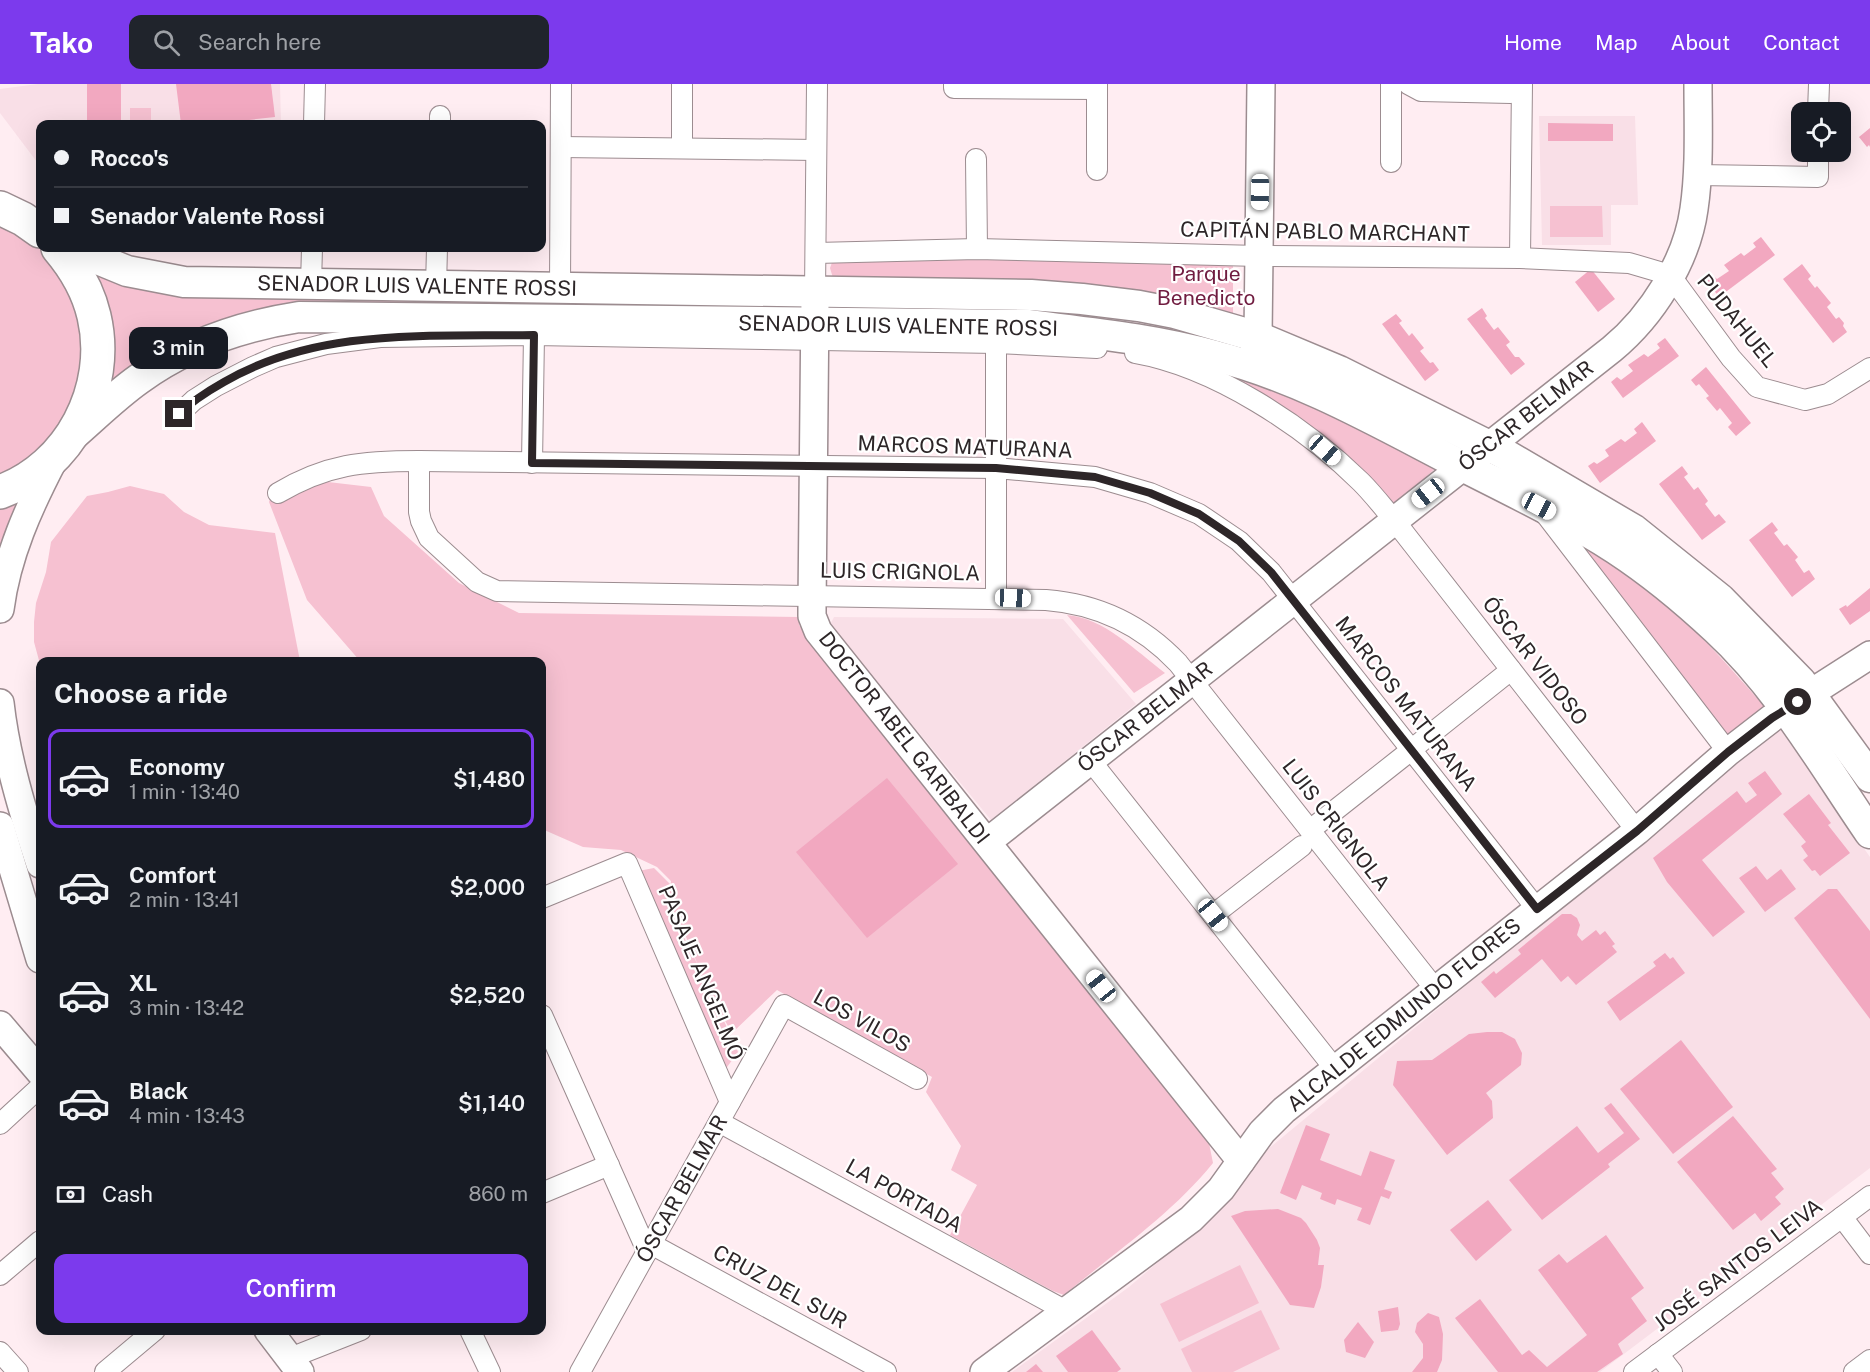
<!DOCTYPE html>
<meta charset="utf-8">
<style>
:root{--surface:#171b24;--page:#20242c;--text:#f1f3f6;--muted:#9ea1a6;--line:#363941;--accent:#7c3aed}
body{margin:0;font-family:"Public Sans",sans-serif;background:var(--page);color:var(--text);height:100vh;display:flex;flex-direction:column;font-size:22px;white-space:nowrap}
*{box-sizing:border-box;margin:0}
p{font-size:20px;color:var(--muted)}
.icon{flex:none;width:33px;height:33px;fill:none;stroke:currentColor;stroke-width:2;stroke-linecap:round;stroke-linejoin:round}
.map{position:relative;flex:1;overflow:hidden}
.drawer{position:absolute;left:36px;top:573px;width:510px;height:678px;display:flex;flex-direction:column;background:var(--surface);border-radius:12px;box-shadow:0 6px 24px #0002}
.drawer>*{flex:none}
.banner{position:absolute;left:36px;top:36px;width:510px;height:132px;border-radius:12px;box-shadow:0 6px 24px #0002;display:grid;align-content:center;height:132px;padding:0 18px;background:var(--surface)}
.buttons{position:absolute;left:1791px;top:18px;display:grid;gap:12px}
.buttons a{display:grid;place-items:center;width:60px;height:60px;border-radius:12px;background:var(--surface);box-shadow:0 6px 24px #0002;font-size:30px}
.end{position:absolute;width:27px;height:27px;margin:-14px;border:8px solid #2d2628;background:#fff;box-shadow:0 0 0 3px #fff}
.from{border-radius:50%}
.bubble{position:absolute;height:42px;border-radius:12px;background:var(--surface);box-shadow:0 6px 24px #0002;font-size:20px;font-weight:600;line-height:42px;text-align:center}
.car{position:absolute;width:18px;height:36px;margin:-18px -9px;border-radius:8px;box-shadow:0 0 4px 2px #0007;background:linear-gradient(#fff 24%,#345 0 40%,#fff 0 76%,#345 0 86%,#fff 0)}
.banner b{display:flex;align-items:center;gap:21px;height:57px;font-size:22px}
.banner b+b{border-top:2px solid var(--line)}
.banner i{width:15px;height:15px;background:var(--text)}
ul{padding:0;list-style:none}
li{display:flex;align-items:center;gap:18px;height:99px;margin:0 12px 9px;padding:0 6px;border:3px solid transparent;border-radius:12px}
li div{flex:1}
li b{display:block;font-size:22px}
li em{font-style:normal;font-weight:600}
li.active{border-color:var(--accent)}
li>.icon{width:54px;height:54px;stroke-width:1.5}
h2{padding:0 18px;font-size:27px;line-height:72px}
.pay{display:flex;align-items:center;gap:15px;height:66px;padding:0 18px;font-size:22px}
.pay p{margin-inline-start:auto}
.button{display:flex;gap:12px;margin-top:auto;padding:12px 18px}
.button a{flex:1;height:69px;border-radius:12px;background:var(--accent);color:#fff;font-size:24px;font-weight:600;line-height:69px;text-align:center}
header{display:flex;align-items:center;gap:36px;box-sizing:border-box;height:84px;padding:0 30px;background:var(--accent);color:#fff}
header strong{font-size:28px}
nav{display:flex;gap:33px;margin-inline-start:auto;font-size:21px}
.search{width:420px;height:54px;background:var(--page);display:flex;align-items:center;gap:15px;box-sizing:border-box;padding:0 21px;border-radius:12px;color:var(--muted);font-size:22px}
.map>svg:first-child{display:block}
.built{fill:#f9dfe7}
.green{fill:#f6c1d1}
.building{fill:#f2a8c0}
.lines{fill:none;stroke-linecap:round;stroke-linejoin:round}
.street-casing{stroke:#9c8c90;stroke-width:22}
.secondary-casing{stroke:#9c8c90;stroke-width:30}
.primary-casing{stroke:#9c8c90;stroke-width:33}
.highway-casing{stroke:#9c8c90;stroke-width:36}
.street{stroke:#fff;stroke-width:20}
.secondary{stroke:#fff;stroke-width:27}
.primary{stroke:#fff;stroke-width:30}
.highway{stroke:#fff;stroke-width:33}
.route{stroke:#2d2628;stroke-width:8}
.labels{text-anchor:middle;stroke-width:4.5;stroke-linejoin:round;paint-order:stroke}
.street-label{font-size:21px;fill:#2d2628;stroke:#fff}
.park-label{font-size:21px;fill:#701c40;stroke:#fff}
</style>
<header>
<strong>Tako</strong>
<div class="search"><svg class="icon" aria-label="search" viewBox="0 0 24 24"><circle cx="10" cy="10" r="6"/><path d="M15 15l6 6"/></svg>Search here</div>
<nav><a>Home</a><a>Map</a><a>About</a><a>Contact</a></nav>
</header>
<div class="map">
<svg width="1870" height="1288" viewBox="0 0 1870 1288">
<rect width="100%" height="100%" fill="#ffedf2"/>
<g class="built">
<polygon points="38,0 280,0 281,40 40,40 40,82 0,29 0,5"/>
<polygon points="1539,32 1635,32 1638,121 1611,121 1611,161 1542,161"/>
<polygon points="834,533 1063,535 1136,620 991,736 830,541"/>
<polygon points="1779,643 1870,773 1870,1084 1600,1288 1012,1288 1129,1203 1198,1144 1256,1075"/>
</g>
<g class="green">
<rect x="130" y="24" width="21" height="16"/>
<polygon points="1602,122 1603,153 1550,153 1550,122"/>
<polygon points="0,138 39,162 50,173 77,215 87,278 58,353 0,397"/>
<polygon points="834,173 1233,175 1233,231 833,194 830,184"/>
<polygon points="87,180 781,214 781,229 279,225 202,243 152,271 106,313"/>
<polygon points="1195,273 1228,284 1440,380 1395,422"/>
<path d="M328 398 371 403 384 432 459 499 519 529 799 533V541L809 555 1209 1059 1213 1079C1172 1130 1114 1169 1064 1211L1053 1207 950 1151 977 1101 951 1086 961 1062 926 1008 932 993 777 906 732 949 720 928 738 968 722 990 638 787 654 784 670 800 667 820 698 881 678 834 669 819 671 797 657 783 621 766 583 763 542 745V578L360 577 307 516 269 418 272 410Z"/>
<polygon points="130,402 164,410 184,428 209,441 275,449 300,577 40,578 40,580 34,558 34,538 36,519 46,488 51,458 87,412 108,408"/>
<polygon points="31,411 0,499 0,425"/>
<path d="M1568 455C1588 466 1610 476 1629 489 1680 527 1722 574 1764 622L1726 654Z"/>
<path d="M1067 531C1104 534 1136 567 1165 589L1134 609Z"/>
<polygon points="1240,1181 1259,1219 1179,1258 1160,1220"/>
<polygon points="1261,1226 1280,1265 1233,1288 1192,1288 1181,1265"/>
</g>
<g class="building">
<rect x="87" y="0" width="34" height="40"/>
<polygon points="176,0 271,0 275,33 213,40 181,40"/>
<polygon points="1548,39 1613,40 1613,57 1548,57"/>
<polygon points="1870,44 1870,63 1869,61 1867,63 1859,53"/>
<polygon points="1761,153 1775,171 1719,213 1707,197 1713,192 1717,195 1729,187 1724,181 1741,169 1744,172 1756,163 1753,159"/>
<polygon points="1802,180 1811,192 1808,195 1815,204 1817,202 1831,219 1827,223 1836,235 1839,233 1844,239 1843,242 1847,248 1833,259 1783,195"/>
<polygon points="1591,185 1615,215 1598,228 1575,198"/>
<polygon points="1482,224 1487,232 1485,234 1494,246 1498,243 1510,258 1506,261 1515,273 1519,273 1525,280 1511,291 1467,235"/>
<polygon points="1396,230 1402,237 1399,239 1409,252 1412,249 1424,264 1420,267 1430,279 1433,278 1439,286 1425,297 1382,240"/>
<polygon points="1665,254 1679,272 1623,314 1611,298 1617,293 1621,296 1633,287 1628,281 1644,270 1648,273 1660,264 1657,260"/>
<polygon points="1706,283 1751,339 1736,352 1728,343 1732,339 1720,324 1717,327 1706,314 1709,312 1699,300 1696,302 1691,296"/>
<polygon points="1642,338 1656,357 1600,399 1588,382 1594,378 1597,380 1609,372 1605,366 1621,355 1625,358 1637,349 1634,345"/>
<polygon points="1682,382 1688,390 1684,393 1694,406 1698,403 1708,417 1705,420 1715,433 1719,430 1726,438 1702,456 1659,400"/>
<polygon points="1772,438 1778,446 1774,449 1784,462 1787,460 1798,473 1795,476 1804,489 1809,486 1815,495 1792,513 1749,456"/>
<polygon points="1870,504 1870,527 1850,541 1839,525 1846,521 1847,523"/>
<polygon points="1765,687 1782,710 1702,776 1745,828 1713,853 1667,798 1653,774 1737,707 1746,719 1757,711 1748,699"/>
<polygon points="887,694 958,780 867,854 796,768"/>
<polygon points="1809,710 1831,739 1828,741 1850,769 1820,792 1815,786 1812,787 1803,776 1808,772 1801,762 1806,758 1783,730"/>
<polygon points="1756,782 1767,796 1781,785 1796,805 1765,828 1739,794"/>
<polygon points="1828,805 1837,805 1870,847 1870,935 1794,834"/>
<polygon points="1562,830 1571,830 1577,834 1580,841 1577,851 1582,857 1596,846 1600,851 1605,847 1615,860 1612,862 1617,868 1576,901 1568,892 1561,898 1542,875 1495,914 1481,898 1494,887 1496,890 1521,870 1518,866"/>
<polygon points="1665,869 1670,875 1673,873 1685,889 1620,937 1607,918 1656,882 1653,878"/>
<polygon points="1487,948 1502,948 1515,955 1522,969 1521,981 1486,1009 1492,1017 1493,1034 1447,1071 1393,1001 1397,977 1432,976 1469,950"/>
<polygon points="1681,956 1733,1023 1673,1070 1620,1005"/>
<polygon points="1611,1019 1640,1055 1608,1080 1610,1083 1542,1136 1509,1096 1577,1042 1598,1069 1624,1049 1604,1024"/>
<polygon points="1733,1032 1777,1085 1771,1089 1784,1105 1775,1113 1781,1120 1761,1137 1755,1129 1733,1146 1677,1078"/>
<polygon points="1306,1041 1330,1050 1320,1076 1361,1092 1370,1067 1395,1076 1384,1105 1392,1108 1389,1115 1381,1112 1370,1141 1357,1136 1362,1124 1337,1115 1335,1121 1320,1115 1322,1109 1302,1101 1296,1116 1280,1109"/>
<polygon points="1488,1116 1512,1146 1476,1177 1450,1146"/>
<polygon points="1278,1125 1301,1134 1306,1139 1317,1156 1320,1164 1318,1181 1324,1181 1321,1203 1314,1224 1290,1221 1231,1132 1245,1127"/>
<polygon points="1606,1151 1644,1204 1631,1214 1647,1237 1618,1260 1623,1270 1597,1288 1498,1288 1455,1234 1480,1215 1522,1271 1529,1266 1547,1283 1587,1251 1538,1186 1559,1170 1567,1179"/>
<polygon points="1398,1223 1400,1240 1398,1246 1381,1248 1378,1227"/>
<polygon points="1428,1229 1439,1233 1443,1250 1442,1276 1437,1288 1412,1288 1423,1274 1423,1260 1415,1248 1417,1239"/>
<polygon points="1358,1238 1374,1258 1365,1274 1346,1268 1344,1256"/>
<polygon points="1092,1246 1121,1285 1117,1288 1068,1288 1056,1272"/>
<polygon points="1036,1280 1043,1288 1026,1288"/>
</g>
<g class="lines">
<g class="street-casing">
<g id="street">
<polyline points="954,0 954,4 1097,5"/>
<polyline points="1408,0 1421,7 1511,9 1520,0"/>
<polyline points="1818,28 1819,0"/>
<polyline points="314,40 315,0"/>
<polyline points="440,40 440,32"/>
<polyline points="561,63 816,66"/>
<polyline points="682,64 682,0"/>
<polyline points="976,75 977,165"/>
<polyline points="1391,78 1391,0"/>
<polyline points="1097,86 1097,0"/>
<polyline points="1697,91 1818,93 1818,68"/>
<polyline points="816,169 977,165 1259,172 1520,174 1629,179 1670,191 1731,274 1757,303 1805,316 1828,310 1870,284"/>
<polyline points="1520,174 1522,0"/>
<polyline points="311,200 312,164"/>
<polyline points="436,203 437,164"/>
<polyline points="560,205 561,0"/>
<polyline points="815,209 817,0"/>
<polyline points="996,259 996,514"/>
<path d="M1135 269C1215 283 1304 342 1361 398 1373 410 1383 423 1394 436L1637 747"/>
<polyline points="179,330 194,316 216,302 253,283 276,273 326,260 380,253 534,251 996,259 1097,264"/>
<path d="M419 377V428L421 437 429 454 477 498 497 507 1046 516C1098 520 1142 541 1178 579L1436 906"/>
<polyline points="532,379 534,251"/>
<path d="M278 409C327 380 363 377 419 377L996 384 1095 393 1150 409 1199 430 1239 457 1271 488 1537 825"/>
<polyline points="1543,427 1728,668"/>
<polyline points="1412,665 1511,586"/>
<polyline points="1090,676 1335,985"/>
<polyline points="1310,746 1405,671"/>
<polyline points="542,814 627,779 730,1018"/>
<polyline points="1213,831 1302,762"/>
<polyline points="542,931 647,1167"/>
<polyline points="719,1038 1066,1227"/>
<polyline points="0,1040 40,1003"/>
<polyline points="542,1109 609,1081"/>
<polyline points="1842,1133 1870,1170"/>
<polyline points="651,1160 886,1288"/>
<polyline points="0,1191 40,1157"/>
<polyline points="470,1246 490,1288"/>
<polyline points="0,1268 18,1288"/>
<polyline points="1658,1270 1672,1288"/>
<polyline points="290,1274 361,1246"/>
<polyline points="105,1288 155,1246"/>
<polyline points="580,1288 784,921 917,995"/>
<polyline points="1634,1288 1870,1112"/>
<polyline points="1854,1288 1870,1276"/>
</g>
</g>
<g class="secondary-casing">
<g id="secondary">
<polyline points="815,217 812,523 812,532 818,547 1241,1077"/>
<polyline points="1252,274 1258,253 1261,0"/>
<path d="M0 525C7 471 29 423 54 375"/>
<path d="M0 619C6 673 23 729 40 780"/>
<polyline points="0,742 40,875"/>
<path d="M987 758 1612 265C1652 232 1687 177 1694 125 1700 84 1698 41 1698 0"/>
<polyline points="0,941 40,988"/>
<polyline points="268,1246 300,1288"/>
<polyline points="984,1288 1191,1135 1221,1105 1262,1048 1284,1026 1637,747 1728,668 1772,634 1870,571"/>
</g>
</g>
<g class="primary-casing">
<g id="primary">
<polyline points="71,164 127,187 184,198 1031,211 1082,215 1139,222 1175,229 1258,253 1339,287 1501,368 1634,446 1720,515 1801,598 1870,693"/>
<path d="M72 352C94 333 115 312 139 295 187 260 241 242 299 233L1028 241C1091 249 1154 255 1215 272 1298 293 1374 336 1449 375 1505 404 1563 431 1616 465 1651 488 1685 516 1716 545 1778 602 1822 679 1870 749"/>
</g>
</g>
<g class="highway-casing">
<g id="highway">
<polyline points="0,124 23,135 40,147"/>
<path d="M0 408C70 383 111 304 94 232 88 206 75 184 58 164"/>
</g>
</g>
<use href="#street" class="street"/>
<use href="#secondary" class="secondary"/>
<use href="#primary" class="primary"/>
<use href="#highway" class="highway"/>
</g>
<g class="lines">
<path class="route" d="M179 330C192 317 208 307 224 298 319 243 428 253 534 251L532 379 996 384 1095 393 1150 409 1199 430 1239 457 1271 488 1537 825 1637 747 1728 668 1772 634 1798 618"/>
</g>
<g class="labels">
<g class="street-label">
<text transform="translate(1325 148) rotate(1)" y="7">CAPITÁN PABLO MARCHANT</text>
<text transform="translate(417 202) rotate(1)" y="7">SENADOR LUIS VALENTE ROSSI</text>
<text transform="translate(1737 237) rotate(51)" y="7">PUDAHUEL</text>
<text transform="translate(898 242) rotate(1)" y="7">SENADOR LUIS VALENTE ROSSI</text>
<text transform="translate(1526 332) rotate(-38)" y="7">ÓSCAR BELMAR</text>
<text transform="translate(965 363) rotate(2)" y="7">MARCOS MATURANA</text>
<text transform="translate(900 488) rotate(1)" y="7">LUIS CRIGNOLA</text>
<text transform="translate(1535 577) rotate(52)" y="7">ÓSCAR VIDOSO</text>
<text transform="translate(1406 620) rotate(52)" y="7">MARCOS MATURANA</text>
<text transform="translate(1145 633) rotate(-38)" y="7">ÓSCAR BELMAR</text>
<text transform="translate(904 654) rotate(52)" y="7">DOCTOR ABEL GARIBALDI</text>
<text transform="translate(1336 741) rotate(52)" y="7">LUIS CRIGNOLA</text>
<text transform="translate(701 889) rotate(67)" y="7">PASAJE ANGELMÓ</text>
<text transform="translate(1404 931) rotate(-39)" y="7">ALCALDE EDMUNDO FLORES</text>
<text transform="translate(862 937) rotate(29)" y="7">LOS VILOS</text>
<text transform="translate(682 1105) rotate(-61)" y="7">ÓSCAR BELMAR</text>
<text transform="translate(904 1112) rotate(29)" y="7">LA PORTADA</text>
<text transform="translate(1738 1181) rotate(-37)" y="7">JOSÉ SANTOS LEIVA</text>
<text transform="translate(780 1203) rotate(29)" y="7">CRUZ DEL SUR</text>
</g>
<g class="park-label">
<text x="1206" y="197">Parque<tspan x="1206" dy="24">Benedicto</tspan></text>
</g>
</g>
</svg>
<div class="buttons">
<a><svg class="icon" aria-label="locate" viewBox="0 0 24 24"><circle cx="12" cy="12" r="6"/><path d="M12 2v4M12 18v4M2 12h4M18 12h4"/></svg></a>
</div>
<i class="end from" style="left:1798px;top:618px"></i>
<i class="end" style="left:179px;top:330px"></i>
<div class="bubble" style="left:129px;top:243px;width:99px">3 min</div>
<i class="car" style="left:1260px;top:108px;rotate:181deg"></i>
<i class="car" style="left:1325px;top:366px;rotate:131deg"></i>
<i class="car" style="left:1428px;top:409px;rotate:232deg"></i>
<i class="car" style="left:1539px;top:422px;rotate:118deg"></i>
<i class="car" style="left:1013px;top:514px;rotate:92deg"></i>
<i class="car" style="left:1213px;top:831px;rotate:141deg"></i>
<i class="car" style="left:1101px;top:902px;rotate:321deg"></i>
<div class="banner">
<b><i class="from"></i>Rocco's</b>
<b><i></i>Senador Valente Rossi</b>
</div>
<section class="drawer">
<h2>Choose a ride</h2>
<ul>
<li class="active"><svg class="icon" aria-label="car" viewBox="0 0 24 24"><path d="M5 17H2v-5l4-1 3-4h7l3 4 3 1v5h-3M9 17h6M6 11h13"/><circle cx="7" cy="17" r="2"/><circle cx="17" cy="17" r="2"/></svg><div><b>Economy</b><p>1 min · 13:40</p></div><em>$1,480</em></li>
<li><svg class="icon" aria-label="car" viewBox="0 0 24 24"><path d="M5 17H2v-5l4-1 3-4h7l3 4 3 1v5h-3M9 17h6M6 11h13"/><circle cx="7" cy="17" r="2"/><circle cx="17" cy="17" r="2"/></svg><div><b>Comfort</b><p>2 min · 13:41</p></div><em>$2,000</em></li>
<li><svg class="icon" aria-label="car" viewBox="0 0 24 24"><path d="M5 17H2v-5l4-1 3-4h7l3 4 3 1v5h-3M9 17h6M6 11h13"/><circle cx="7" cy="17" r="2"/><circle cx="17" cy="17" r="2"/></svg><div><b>XL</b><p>3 min · 13:42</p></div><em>$2,520</em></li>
<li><svg class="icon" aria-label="car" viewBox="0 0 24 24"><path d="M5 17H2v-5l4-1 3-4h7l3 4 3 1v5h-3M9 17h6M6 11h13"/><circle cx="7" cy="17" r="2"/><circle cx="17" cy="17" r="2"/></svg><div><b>Black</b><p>4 min · 13:43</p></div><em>$1,140</em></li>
</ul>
<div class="pay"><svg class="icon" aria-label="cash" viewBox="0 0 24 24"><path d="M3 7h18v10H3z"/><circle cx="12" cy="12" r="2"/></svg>Cash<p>860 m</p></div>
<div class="button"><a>Confirm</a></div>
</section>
</div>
